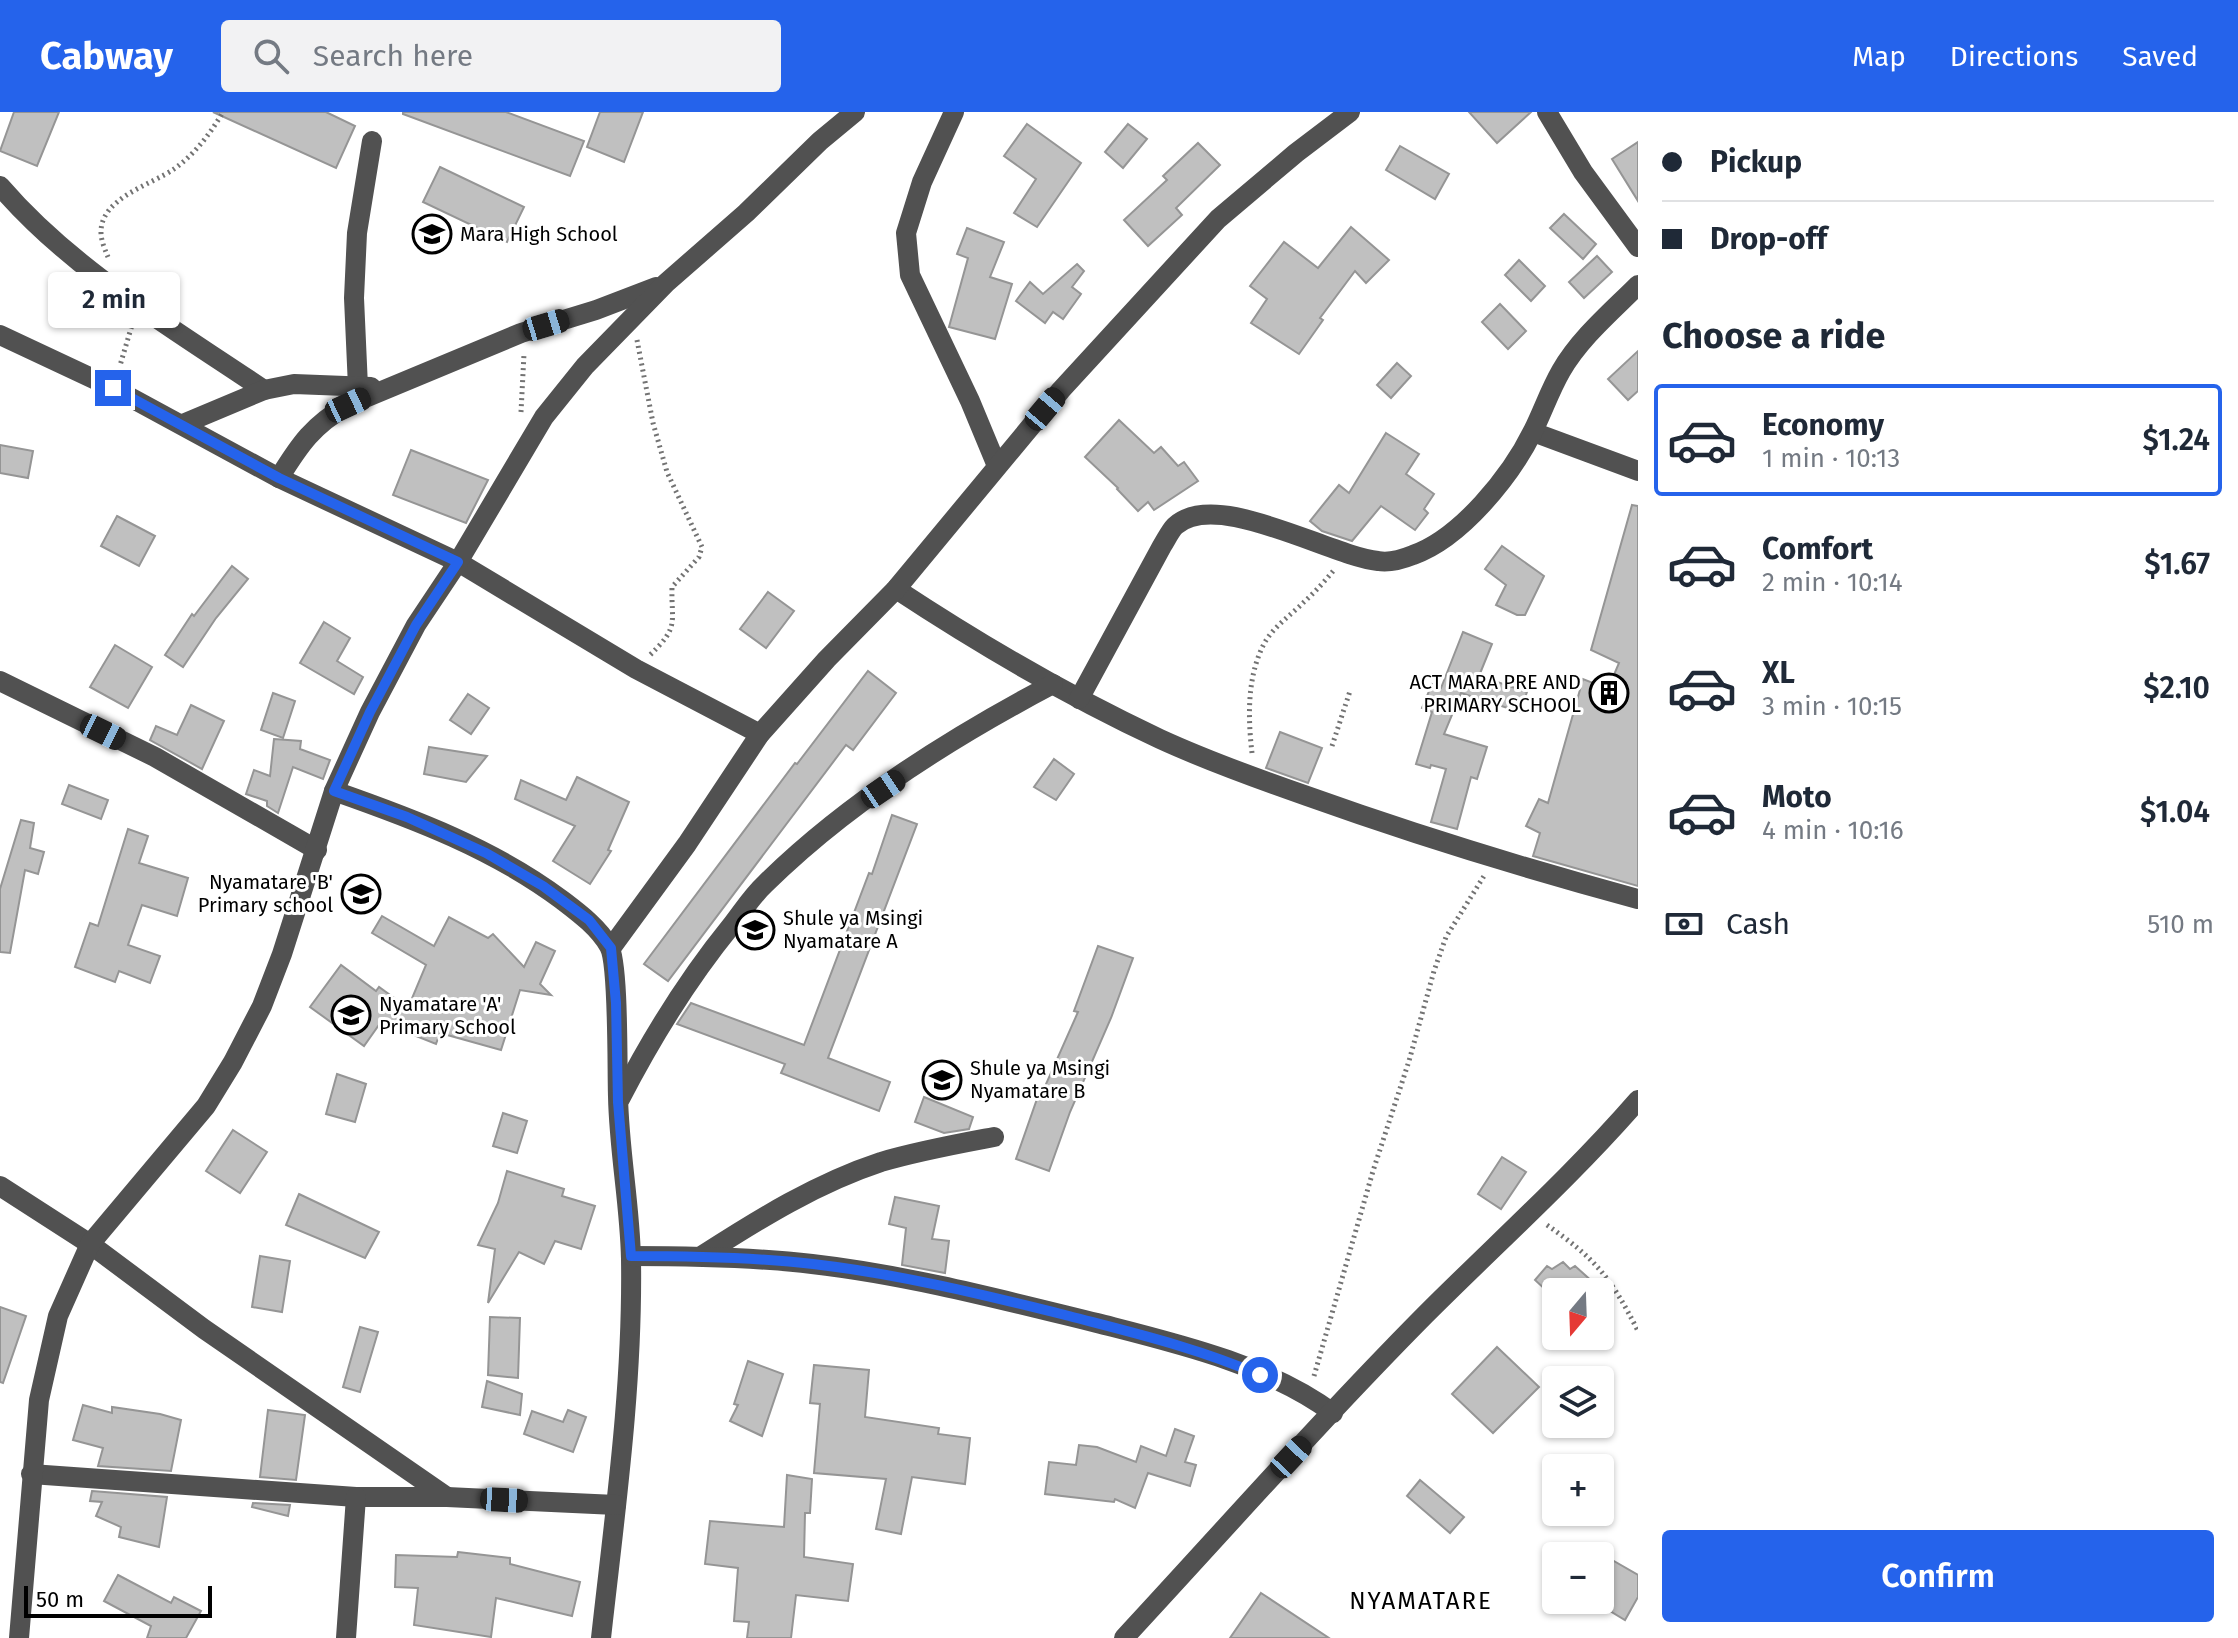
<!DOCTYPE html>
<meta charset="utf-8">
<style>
:root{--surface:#fff;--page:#f2f2f3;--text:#1f2937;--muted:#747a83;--line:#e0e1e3;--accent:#2563eb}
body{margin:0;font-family:"Fira Sans",sans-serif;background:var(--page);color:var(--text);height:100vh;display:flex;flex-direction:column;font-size:30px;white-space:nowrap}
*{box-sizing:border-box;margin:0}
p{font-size:26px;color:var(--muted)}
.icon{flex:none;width:44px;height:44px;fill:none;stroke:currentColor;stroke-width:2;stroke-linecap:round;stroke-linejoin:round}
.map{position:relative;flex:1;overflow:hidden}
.drawer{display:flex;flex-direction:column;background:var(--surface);width:600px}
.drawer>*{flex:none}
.top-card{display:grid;align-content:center;height:176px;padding:0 24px;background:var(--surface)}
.needle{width:52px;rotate:199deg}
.controls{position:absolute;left:1542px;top:1166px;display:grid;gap:16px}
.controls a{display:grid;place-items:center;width:72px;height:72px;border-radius:8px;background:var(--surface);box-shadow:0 2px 6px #0004;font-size:40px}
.scale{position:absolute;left:24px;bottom:20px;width:188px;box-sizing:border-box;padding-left:8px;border:4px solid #000;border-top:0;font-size:22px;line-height:28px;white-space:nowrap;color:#000;-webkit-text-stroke:6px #fff;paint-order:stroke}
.end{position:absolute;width:36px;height:36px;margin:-18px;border:10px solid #2563eb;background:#fff;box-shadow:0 0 0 4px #fff}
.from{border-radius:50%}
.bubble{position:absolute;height:56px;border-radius:8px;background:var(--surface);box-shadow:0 2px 6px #0004;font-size:26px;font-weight:600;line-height:56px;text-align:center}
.car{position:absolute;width:24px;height:48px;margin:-24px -12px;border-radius:10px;box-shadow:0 0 6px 2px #0007;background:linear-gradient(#222 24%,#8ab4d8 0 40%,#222 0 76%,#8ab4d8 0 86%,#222 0)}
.top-card b{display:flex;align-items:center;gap:28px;height:76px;font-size:30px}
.top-card b+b{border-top:2px solid var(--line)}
.top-card i{width:20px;height:20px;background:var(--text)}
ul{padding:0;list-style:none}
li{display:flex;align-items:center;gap:24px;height:112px;margin:0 16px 12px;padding:0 8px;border:4px solid transparent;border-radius:8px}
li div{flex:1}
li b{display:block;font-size:30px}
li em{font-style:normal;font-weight:600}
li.current{border-color:var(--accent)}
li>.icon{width:72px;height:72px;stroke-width:1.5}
h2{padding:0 24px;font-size:36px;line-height:96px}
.pay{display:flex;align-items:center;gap:20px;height:88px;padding:0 24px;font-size:30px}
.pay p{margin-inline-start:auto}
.cta{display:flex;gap:16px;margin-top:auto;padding:16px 24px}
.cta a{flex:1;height:92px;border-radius:8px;background:var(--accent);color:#fff;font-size:32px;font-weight:600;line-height:92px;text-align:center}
header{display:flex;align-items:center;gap:48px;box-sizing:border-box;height:112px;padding:0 40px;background:var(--accent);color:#fff}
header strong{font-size:38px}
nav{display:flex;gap:44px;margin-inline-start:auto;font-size:28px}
.search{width:560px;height:72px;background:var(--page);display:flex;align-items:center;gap:20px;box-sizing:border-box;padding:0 28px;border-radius:8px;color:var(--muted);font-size:30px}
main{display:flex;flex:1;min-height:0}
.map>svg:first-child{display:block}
.building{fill:#c0c0c0;stroke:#959595;stroke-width:2}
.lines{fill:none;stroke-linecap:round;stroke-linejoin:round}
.path{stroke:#737373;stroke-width:5;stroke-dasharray:2 4;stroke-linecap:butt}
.minor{stroke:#515151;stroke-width:20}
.route{stroke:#2563eb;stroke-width:10}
.labels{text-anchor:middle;stroke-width:6;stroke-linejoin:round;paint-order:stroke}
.poi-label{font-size:20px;fill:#000;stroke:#fff;text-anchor:start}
.quarter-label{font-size:24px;letter-spacing:2px;fill:#000;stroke:#fff}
</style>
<header>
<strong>Cabway</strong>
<div class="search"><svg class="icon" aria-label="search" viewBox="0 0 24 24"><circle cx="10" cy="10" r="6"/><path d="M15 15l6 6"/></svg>Search here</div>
<nav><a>Map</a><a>Directions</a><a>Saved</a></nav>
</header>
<main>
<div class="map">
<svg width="1638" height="1526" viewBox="0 0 1638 1526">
<rect width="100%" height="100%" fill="#fff"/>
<g class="building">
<polygon points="14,0 59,0 37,54 0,39"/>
<polygon points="213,0 326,0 355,14 336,56"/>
<polygon points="403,0 506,0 584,29 570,64 403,2"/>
<polygon points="600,0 643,0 624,50 587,35"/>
<polygon points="1469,0 1531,0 1497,31"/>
<polygon points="1027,12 1081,51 1037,115 1014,101 1036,67 1004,44"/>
<polygon points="1128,12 1147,27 1123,56 1105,40"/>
<polygon points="1638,30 1638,89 1612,47"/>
<polygon points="1198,31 1220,53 1176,96 1182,103 1148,134 1124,108 1167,68 1163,64"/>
<polygon points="1400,34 1449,62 1435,87 1386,58"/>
<polygon points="440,55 524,95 507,130 423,90"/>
<polygon points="1564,102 1596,132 1583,147 1550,116"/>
<polygon points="1351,115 1389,148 1366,171 1355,159 1320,206 1323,208 1299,242 1251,211 1267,187 1250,174 1284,130 1318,156"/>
<polygon points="967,116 1004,130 990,165 1012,172 995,227 949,215 968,146 957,142"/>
<polygon points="1597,144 1612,160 1584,186 1569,170"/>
<polygon points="1519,148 1545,174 1531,189 1505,163"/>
<polygon points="1077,152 1084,159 1072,175 1081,182 1063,207 1053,200 1045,211 1016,189 1030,170 1043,182"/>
<polygon points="1500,192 1526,219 1508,237 1482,210"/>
<polygon points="1638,239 1638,279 1628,288 1608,267"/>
<polygon points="1397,251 1411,264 1391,286 1377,273"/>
<polygon points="1119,308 1154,341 1161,335 1178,354 1184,350 1198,369 1154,398 1148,390 1138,399 1117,377 1118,376 1085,345"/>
<polygon points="1386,321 1419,342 1406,362 1434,382 1424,397 1428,401 1415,418 1381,394 1352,429 1322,419 1310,409 1339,373 1349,381"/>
<polygon points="0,333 33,339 28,366 0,361"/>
<polygon points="411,338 488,368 466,411 393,383"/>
<polygon points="1632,393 1638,394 1638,774 1533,744 1540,721 1526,714 1539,687 1548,691 1583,567 1608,577 1619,551 1591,538"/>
<polygon points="117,404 155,424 139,454 101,434"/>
<polygon points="1502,434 1544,464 1525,503 1517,503 1496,493 1506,473 1485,457"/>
<polygon points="232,454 248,467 216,506 183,555 165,543 192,502 194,504"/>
<polygon points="768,480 794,499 766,536 740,517"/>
<polygon points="324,510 350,526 337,549 363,565 354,582 300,551"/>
<polygon points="1463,520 1492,532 1479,564 1527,580 1520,600 1461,581 1444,622 1487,635 1477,667 1471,665 1457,717 1431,710 1446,657 1431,653 1430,656 1416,652 1432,600 1422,596 1432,572 1441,576"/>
<polygon points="115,533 152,555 128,596 90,575"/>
<polygon points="868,559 896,581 853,638 846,633 668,869 644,852 795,651 797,652"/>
<polygon points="273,581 295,589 283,626 261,618"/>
<polygon points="468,582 489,596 471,622 450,608"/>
<polygon points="191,593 224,609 202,657 150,628 156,614 177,623"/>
<polygon points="1280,620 1322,636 1308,671 1266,656"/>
<polygon points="274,627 301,629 300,637 330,648 323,667 293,655 278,701 267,694 267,689 246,682 254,658 270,664"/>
<polygon points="429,635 487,644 466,670 424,662"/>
<polygon points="1054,647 1074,662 1056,688 1034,675"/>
<polygon points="577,665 629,690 608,738 611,739 590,772 553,749 575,714 515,687 521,668 566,688"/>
<polygon points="69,673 108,688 101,707 62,692"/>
<polygon points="892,703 917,712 828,946 890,970 879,999 781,961 785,952 677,912 691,891 804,933 869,761 872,762"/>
<polygon points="21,708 34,711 30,736 44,740 38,762 25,758 10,841 0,840 0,777"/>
<polygon points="128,717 148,724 139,751 188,766 177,804 142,793 128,833 160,844 150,871 119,859 115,870 75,855 90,811 98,814"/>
<polygon points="382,804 434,834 449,805 488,826 493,822 524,855 536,830 555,839 540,872 551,883 520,878 501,938 440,921 436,932 381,910 364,934 310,895 341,853 376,879 379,875 408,896 426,853 372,821"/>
<polygon points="1098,834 1133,846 1111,906 1070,1000 1049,1059 1016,1047 1037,987 1039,988 1078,900 1074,899"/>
<polygon points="337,962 366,972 355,1010 326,1002"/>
<polygon points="924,985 973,1005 969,1017 944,1021 915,1010"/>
<polygon points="503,1001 527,1009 517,1041 493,1034"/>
<polygon points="233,1018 267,1040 240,1081 206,1059"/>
<polygon points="1502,1045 1526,1060 1501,1097 1478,1082"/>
<polygon points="507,1059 564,1077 562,1084 595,1094 581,1137 555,1129 544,1152 519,1140 488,1191 495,1137 478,1133 498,1091"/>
<polygon points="299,1082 379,1120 365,1146 286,1113"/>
<polygon points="895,1085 939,1094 932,1127 949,1129 945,1161 902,1153 906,1116 889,1112"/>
<polygon points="260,1144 290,1149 282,1200 252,1195"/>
<polygon points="1563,1150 1570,1157 1575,1154 1604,1180 1548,1180 1535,1168 1547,1154 1552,1157"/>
<polygon points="0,1195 26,1204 3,1271 0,1270"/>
<polygon points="490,1205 520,1206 518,1266 488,1263"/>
<polygon points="360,1215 378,1220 360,1280 343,1275"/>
<polygon points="1497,1235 1539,1275 1493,1321 1452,1282"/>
<polygon points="748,1249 783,1262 762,1324 730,1309 738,1293 734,1292"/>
<polygon points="814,1253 869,1258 865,1305 939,1316 938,1322 970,1326 965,1372 912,1365 901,1422 876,1417 886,1367 814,1361 820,1292 810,1291"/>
<polygon points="487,1269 522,1282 520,1303 482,1295"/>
<polygon points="83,1293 112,1301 112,1295 160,1302 181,1308 171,1359 98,1354 103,1336 73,1328"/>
<polygon points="268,1298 305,1303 296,1368 260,1365"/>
<polygon points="568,1298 586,1305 573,1340 524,1322 532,1299 563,1310"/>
<polygon points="1175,1317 1194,1324 1185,1350 1196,1353 1190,1374 1148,1361 1135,1396 1115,1387 1114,1390 1045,1382 1049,1350 1076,1353 1079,1333 1097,1335 1136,1350 1141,1334 1166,1344"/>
<polygon points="787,1363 812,1367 810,1401 805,1401 804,1445 853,1452 848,1489 796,1483 791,1526 747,1526 749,1510 734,1509 738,1456 705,1452 710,1409 784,1415"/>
<polygon points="1420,1368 1464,1405 1450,1421 1407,1384"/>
<polygon points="92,1379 167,1385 159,1435 119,1425 121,1415 96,1404 102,1390 90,1389"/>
<polygon points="253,1391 290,1393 288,1404 252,1395"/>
<polygon points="458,1440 510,1446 510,1452 580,1470 572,1504 496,1486 491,1525 414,1513 418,1476 395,1475 396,1443 457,1445"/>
<polygon points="1600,1441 1638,1463 1638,1485 1625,1508 1600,1493"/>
<polygon points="118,1463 171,1491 174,1485 201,1499 186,1526 147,1526 151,1514 104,1489"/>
<polygon points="1261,1481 1329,1526 1230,1526"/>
</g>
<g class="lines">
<g class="path">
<path d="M108 145C105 138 101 128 101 121 100 86 151 73 174 57 195 42 210 22 223 0"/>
<path d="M637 228 653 311 667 360 702 435 699 445 672 475C671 511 680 514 650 543"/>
<polyline points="119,257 132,213"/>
<polyline points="521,300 524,242"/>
<polyline points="1332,634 1350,579"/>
<path d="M1252 641C1248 607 1247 568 1262 536 1270 517 1290 504 1304 490 1315 480 1325 469 1334 458"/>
<path d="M1547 1113C1596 1147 1611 1166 1638 1219"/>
<polyline points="1314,1264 1373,1059 1409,949 1434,859 1446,825 1484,764"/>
</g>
<g class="minor">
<polyline points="954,0 922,70 906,121 910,163 970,289 997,354"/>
<polyline points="1547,0 1583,60 1638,135"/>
<path d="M0 74C73 159 173 216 264 278"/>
<polyline points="0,223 113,276 279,366 458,450 636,557 760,622"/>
<polyline points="358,275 354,186 357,121 372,29"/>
<polyline points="183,312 264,278 294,272 371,275"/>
<polyline points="1533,320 1638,359"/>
<path d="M279 366C300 332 313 313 348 293L521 221 596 198 656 175"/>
<path d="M896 477C981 533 1068 584 1160 627 1208 649 1258 667 1307 684 1416 723 1527 757 1638 787"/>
<polyline points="0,569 155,645 317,738"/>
<path d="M1079 587 1162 434C1166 428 1170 419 1175 414 1216 376 1330 444 1378 449 1388 451 1403 447 1413 443 1461 426 1511 364 1533 319 1543 299 1550 278 1561 259 1580 226 1611 200 1638 173"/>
<path d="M334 679C414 707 494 737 562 788 579 801 598 815 609 834 619 851 617 958 618 984 619 1039 630 1093 631 1147 633 1274 615 1400 601 1526"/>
<polyline points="611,836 687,732 760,622 827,547 896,477 1061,278 1218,107 1296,41 1350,0"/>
<path d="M620 987C652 925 687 868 731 814 742 800 752 784 765 772 846 692 952 625 1053 572"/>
<polyline points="0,1074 90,1132 204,1217 447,1385"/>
<path d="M703 1143C759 1107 817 1071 881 1050 918 1039 957 1032 994 1025"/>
<path d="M631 1144C691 1144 752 1145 812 1152 908 1163 1003 1188 1097 1211 1175 1231 1267 1252 1333 1301"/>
<polyline points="31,1362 356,1385 447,1385 616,1393"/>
<polyline points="19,1526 39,1288 58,1204 90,1132 206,994 233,950 262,894 282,842 334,679 370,600 416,513 458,450 544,305 585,254 666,171 746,101 820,29 855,0"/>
<polyline points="346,1526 356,1385"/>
<path d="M1124 1526C1224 1418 1322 1307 1425 1203 1497 1131 1572 1064 1638 988"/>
</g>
</g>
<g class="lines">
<path class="route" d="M113 276 279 366 458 450 416 513 370 600 334 679 407 705 486 741 543 774 589 808 611 836 616 891 618 990 631 1144C692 1144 752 1145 813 1152 899 1162 985 1183 1069 1204 1134 1221 1198 1236 1260 1263"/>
</g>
<defs>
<g id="school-ring" transform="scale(2)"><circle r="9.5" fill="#fff" stroke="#000" stroke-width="1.5"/><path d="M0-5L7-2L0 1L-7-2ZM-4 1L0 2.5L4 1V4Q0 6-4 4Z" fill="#000"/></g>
<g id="building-ring" transform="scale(2)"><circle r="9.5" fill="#fff" stroke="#000" stroke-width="1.5"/><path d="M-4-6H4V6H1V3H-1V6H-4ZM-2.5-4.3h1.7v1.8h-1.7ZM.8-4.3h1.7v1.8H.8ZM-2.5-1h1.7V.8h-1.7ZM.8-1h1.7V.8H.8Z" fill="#000"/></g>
</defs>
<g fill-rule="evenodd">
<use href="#school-ring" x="432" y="122"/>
<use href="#building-ring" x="1609" y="581"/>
<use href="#school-ring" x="361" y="782"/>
<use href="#school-ring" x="755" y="818"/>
<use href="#school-ring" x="351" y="903"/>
<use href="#school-ring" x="942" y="968"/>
</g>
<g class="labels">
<g class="poi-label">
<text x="460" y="129">Mara High School</text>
<text x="1581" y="577" text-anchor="end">ACT MARA PRE AND<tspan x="1581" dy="23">PRIMARY SCHOOL</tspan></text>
<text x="333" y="777" text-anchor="end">Nyamatare 'B'<tspan x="333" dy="23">Primary school</tspan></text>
<text x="783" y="813">Shule ya Msingi<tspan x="783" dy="23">Nyamatare A</tspan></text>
<text x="379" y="899">Nyamatare 'A'<tspan x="379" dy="23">Primary School</tspan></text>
<text x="970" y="963">Shule ya Msingi<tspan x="970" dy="23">Nyamatare B</tspan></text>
</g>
<g class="quarter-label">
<text x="1421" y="1497">NYAMATARE</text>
</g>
</g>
</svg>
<div class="controls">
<a><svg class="needle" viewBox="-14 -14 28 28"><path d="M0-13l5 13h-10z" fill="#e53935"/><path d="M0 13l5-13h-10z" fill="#747a83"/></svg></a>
<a><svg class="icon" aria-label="layers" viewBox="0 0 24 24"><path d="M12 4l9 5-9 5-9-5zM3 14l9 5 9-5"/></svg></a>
<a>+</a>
<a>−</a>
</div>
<div class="scale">50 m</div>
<i class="end from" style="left:1260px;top:1263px"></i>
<i class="end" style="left:113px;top:276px"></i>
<div class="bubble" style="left:48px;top:160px;width:132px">2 min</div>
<i class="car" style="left:546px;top:213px;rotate:73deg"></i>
<i class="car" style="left:348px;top:293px;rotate:65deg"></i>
<i class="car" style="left:1045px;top:297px;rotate:40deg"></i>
<i class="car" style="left:103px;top:620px;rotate:116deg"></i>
<i class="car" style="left:883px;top:677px;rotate:56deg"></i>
<i class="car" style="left:1291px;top:1345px;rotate:43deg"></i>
<i class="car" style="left:504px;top:1388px;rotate:93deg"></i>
</div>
<section class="drawer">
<div class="top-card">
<b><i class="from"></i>Pickup</b>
<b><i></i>Drop-off</b>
</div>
<h2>Choose a ride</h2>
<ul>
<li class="current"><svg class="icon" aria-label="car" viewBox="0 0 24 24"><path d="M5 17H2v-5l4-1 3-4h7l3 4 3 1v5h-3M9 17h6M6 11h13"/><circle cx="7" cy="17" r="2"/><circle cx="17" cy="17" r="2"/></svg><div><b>Economy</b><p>1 min · 10:13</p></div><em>$1.24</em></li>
<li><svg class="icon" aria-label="car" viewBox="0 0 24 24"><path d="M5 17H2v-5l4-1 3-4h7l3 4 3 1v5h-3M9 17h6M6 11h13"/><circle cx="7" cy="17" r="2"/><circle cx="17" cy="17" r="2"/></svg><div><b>Comfort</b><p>2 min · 10:14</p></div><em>$1.67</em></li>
<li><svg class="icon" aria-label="car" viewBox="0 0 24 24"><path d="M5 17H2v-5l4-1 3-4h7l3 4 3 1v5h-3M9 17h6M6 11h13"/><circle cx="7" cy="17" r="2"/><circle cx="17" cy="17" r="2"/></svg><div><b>XL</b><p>3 min · 10:15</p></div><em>$2.10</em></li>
<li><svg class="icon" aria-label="car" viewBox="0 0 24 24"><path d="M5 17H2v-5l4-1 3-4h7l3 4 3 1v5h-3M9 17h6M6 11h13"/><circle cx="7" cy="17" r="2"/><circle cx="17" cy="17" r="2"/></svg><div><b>Moto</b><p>4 min · 10:16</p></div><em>$1.04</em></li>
</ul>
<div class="pay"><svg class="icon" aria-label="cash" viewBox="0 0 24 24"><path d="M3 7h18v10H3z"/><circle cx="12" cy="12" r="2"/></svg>Cash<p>510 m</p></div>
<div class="cta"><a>Confirm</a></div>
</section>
</main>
